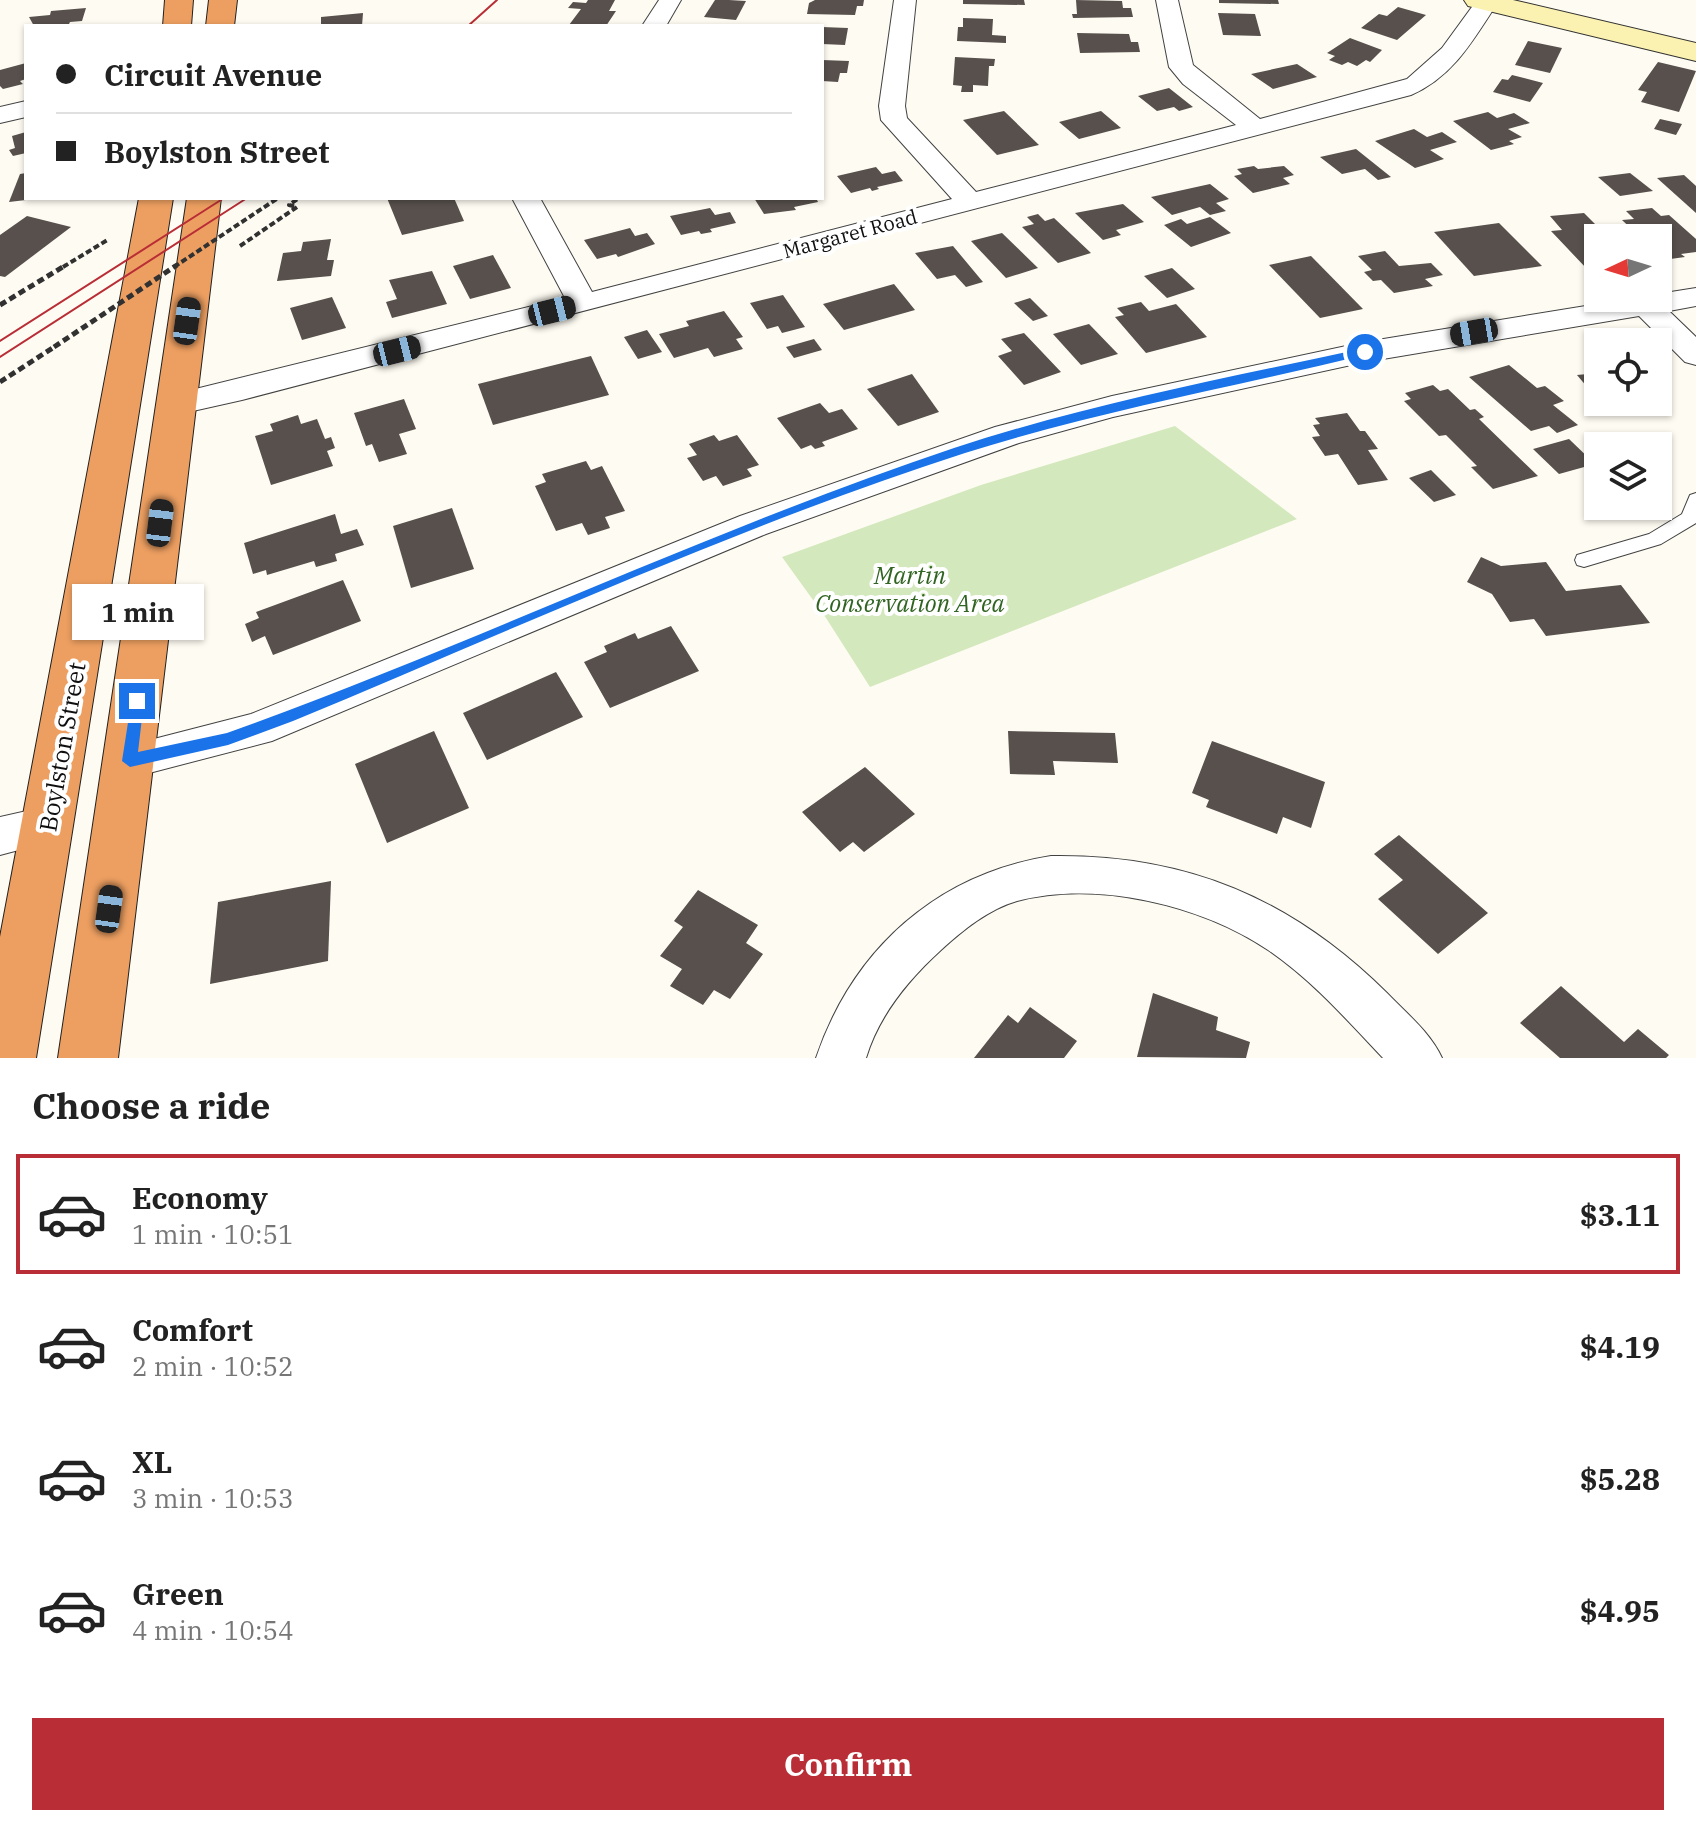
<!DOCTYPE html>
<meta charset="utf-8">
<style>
:root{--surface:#fff;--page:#f2f2f2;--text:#222;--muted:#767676;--line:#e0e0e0;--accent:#b92d36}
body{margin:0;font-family:"IBM Plex Serif",serif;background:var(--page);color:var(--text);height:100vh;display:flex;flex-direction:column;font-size:30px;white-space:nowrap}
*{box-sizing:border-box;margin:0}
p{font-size:26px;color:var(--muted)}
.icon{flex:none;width:44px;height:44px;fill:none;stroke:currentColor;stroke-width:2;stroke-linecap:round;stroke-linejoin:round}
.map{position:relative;height:1058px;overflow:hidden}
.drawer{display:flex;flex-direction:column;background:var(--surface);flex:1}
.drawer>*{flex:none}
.hud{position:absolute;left:24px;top:24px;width:800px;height:176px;border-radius:0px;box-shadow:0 2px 6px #0004;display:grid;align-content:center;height:176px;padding:0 32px;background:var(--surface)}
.needle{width:52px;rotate:266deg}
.fabs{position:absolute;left:1584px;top:224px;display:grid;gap:16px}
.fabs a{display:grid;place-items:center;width:88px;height:88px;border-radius:0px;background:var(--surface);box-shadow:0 2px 6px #0004;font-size:40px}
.end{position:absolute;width:36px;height:36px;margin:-18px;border:10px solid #1a73e8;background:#fff;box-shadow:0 0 0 4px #fff}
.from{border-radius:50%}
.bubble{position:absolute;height:56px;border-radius:0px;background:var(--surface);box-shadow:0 2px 6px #0004;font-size:26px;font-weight:700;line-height:56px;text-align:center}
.car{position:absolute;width:24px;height:48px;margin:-24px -12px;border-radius:10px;box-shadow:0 0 6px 2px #0007;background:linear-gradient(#222 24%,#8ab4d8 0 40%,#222 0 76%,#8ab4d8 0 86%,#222 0)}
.hud b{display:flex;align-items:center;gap:28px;height:76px;font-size:30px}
.hud b+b{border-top:2px solid var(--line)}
.hud i{width:20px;height:20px;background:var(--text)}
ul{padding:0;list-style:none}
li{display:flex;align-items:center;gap:24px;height:120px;margin:0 16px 12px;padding:0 16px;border:4px solid transparent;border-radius:0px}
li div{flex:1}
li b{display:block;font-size:30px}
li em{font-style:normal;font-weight:700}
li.current{border-color:var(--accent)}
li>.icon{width:72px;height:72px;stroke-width:1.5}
h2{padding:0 32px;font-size:36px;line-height:96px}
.action{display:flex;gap:16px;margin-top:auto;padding:16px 32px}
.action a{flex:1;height:92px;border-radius:0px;background:var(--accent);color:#fff;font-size:32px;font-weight:700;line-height:92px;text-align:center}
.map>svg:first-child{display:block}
.green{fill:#d4e8bd}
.building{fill:#57504c}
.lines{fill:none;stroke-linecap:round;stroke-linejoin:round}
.lane-casing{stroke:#424242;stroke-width:2}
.street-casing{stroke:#424242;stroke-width:2}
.secondary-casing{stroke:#313131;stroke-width:2}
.highway-casing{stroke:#202020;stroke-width:2}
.path-far1{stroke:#313131;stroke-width:4;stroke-dasharray:6 3;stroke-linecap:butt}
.path{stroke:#313131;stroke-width:5;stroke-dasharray:7 4;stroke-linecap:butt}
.lane{fill:#fff;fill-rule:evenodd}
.street{fill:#fff;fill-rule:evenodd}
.secondary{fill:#fbf1b0;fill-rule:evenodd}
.highway{fill:#ed9f61;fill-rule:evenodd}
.tram{stroke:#b92d36;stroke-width:2}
.path-bridge-far1{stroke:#313131;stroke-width:4;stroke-dasharray:6 3;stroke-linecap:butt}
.path-bridge{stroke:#313131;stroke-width:5;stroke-dasharray:7 4;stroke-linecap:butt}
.route{fill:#1a73e8}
.labels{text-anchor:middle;stroke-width:8;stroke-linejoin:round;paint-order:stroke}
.far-street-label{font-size:20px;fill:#0f0f0f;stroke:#fff}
.park-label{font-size:24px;font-style:italic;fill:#316422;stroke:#fff}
.street-label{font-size:24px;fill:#0f0f0f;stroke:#fff}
</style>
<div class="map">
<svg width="1696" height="1058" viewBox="0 0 1696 1058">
<rect width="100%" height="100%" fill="#fefcf2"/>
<polygon class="green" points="1175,426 1297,519 870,687 826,618 782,557 981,485"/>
<g class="building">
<polygon points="588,0 615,0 609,11 616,11 606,26 569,25 581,9 568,8 573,2 586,3"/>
<polygon points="715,0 729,0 746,1 736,20 704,17"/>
<polygon points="815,0 864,0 863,6 857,6 855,15 807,14 809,3"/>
<polygon points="963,0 1024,0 1025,5 963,4"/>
<polygon points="1076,0 1122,1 1123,8 1131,8 1133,17 1073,18 1072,14 1077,14"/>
<polygon points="1219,0 1278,0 1279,4 1219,3"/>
<polygon points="1398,7 1426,15 1397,40 1361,28 1379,14 1387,16"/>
<polygon points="86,8 82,21 70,22 68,26 34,26 29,17 50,15 51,11"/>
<polygon points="363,13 362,26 321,26 321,17"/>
<polygon points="1218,13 1255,14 1261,36 1223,35"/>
<polygon points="963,18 993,19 992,35 1006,36 1006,43 957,41 958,27 963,27"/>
<polygon points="822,27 848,28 845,45 822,44"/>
<polygon points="1077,33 1129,34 1131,42 1138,42 1140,52 1080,53"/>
<polygon points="1350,38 1382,50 1370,62 1366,60 1357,66 1348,62 1342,65 1329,60 1335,56 1327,53"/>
<polygon points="1528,41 1562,48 1550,73 1515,65"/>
<polygon points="955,57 995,59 994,66 989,66 988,86 973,85 973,92 961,92 962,86 953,85"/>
<polygon points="822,60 849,61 847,73 840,73 838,82 822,81"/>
<polygon points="1658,62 1696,71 1679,112 1641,102 1647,92 1638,90"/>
<polygon points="26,63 26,79 20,81 23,84 3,89 0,86 0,70"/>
<polygon points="1297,64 1317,77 1273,89 1251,74"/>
<polygon points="1512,75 1543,83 1530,102 1493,92 1502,79 1508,80"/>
<polygon points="1169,88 1193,107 1179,111 1174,107 1157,111 1138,96"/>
<polygon points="1004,111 1039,145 997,155 963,120"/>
<polygon points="1101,111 1121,128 1079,139 1059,122"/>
<polygon points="1488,112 1497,118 1514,113 1530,123 1508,129 1522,137 1509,141 1514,144 1491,150 1453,121"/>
<polygon points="1660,119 1682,124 1676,135 1654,129"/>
<polygon points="1414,129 1427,137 1442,132 1457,142 1430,150 1444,159 1415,168 1375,141"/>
<polygon points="26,132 26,153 13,156 9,150 15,148 12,136"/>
<polygon points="1356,149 1391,177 1378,180 1365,169 1342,174 1320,157"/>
<polygon points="1254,166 1258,169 1284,166 1294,175 1283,178 1290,184 1253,193 1234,176 1242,174 1237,169"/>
<polygon points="876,167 882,174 895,171 903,181 877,187 879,189 872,191 870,188 851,193 837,176"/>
<polygon points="26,173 26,200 9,202 20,174"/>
<polygon points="1630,173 1653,191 1620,196 1598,177"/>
<polygon points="1684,175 1696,186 1696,213 1657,178"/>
<polygon points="1210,184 1229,199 1216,203 1226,211 1210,215 1200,207 1172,215 1151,197"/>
<polygon points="387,198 454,198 464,221 402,235"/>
<polygon points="754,198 816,198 818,202 794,207 796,210 764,214"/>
<polygon points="1123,204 1144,222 1116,230 1121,235 1103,240 1075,213"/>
<polygon points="710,208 715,215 730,212 736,223 710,229 712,232 701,234 699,231 681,235 670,216"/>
<polygon points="1652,208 1661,216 1669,215 1696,239 1696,252 1681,254 1685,257 1663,260 1658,255 1658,238 1641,238 1622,220 1634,219 1626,211"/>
<polygon points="1584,213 1609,238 1598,238 1598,267 1587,269 1551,231 1562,230 1550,216"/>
<polygon points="1038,214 1045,221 1054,218 1091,253 1058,263 1022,227 1034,224 1027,217"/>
<polygon points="27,216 71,227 5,277 0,276 0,235"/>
<polygon points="1210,217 1231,233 1191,247 1164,225 1181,219 1187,224"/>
<polygon points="1499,223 1542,266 1474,276 1434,232"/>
<polygon points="630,228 635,236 647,233 655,244 618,257 616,254 597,259 584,240"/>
<polygon points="1002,233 1038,268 1006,278 971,241"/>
<polygon points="331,239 327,260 334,260 331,276 277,281 283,253 301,251 303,242"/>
<polygon points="953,246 983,282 966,287 955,275 937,279 915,253"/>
<polygon points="1385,251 1399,266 1431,263 1443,275 1425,279 1433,286 1394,293 1381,280 1373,281 1364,272 1372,270 1358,256"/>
<polygon points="493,255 511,288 470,299 453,266"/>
<polygon points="1311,256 1363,309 1320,318 1269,265"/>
<polygon points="1172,268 1195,289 1167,298 1144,276"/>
<polygon points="432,271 447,304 392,318 386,302 397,299 389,280"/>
<polygon points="894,284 915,310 844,330 823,304"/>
<polygon points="783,295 805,327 782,333 778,326 767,329 750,303"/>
<polygon points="332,297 346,328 302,340 290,308"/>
<polygon points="1030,298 1048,316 1033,321 1014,303"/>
<polygon points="1141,302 1149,311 1176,304 1207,337 1146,353 1115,317 1124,315 1117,308"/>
<polygon points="724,311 743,337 736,339 743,349 714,357 708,348 674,358 659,334 689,326 686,321"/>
<polygon points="1089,324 1118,354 1081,365 1053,334"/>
<polygon points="647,330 662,352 638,359 624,337"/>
<polygon points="1024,333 1061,372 1024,385 998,356 1012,351 1001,339"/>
<polygon points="814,339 822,350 794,358 786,347"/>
<polygon points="591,356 609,395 493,425 478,384"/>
<polygon points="1509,365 1537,388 1545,386 1564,401 1553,405 1578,425 1557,433 1549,426 1531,431 1469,377"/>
<polygon points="1598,373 1598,400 1577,375"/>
<polygon points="912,374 939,412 898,426 867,389"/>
<polygon points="1433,385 1440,391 1448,389 1470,410 1475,409 1484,417 1479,419 1538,476 1493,489 1471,467 1477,466 1446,435 1439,436 1404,401 1411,399 1405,393"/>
<polygon points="404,399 416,429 399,434 407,454 379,462 372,444 366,446 354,413"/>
<polygon points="820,403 829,413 842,409 858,429 822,442 825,446 815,449 811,445 801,449 777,418"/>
<polygon points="1347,413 1360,431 1365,431 1378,449 1368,450 1388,480 1358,485 1338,454 1325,456 1312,437 1320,436 1313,425 1320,424 1315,418"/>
<polygon points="298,415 301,424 317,419 325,439 331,437 335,448 327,451 333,466 271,485 255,436 273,431 270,424"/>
<polygon points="714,435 719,441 737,435 759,465 747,469 752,476 723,486 716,476 703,481 687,458 697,455 689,444"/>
<polygon points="1569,439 1595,464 1559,474 1533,449"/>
<polygon points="586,461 591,470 602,466 625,511 605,517 610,528 588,535 582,523 556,531 535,486 546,482 542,474"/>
<polygon points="1431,470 1456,495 1434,502 1409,478"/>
<polygon points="452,508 474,569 411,588 393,526"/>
<polygon points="335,514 341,534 357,529 364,545 335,554 337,561 316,567 314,561 267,575 266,570 253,574 244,543"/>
<polygon points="1481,557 1501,566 1546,562 1566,591 1621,585 1650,623 1546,636 1534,619 1510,622 1492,594 1467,582"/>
<polygon points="343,580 361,621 273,655 265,636 252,642 245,624 259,618 256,612"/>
<polygon points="671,626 699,671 610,708 584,662 607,652 604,646 635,633 638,639"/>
<polygon points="556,672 583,717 487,760 463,713"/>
<polygon points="434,731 469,808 387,843 355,764"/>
<polygon points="1008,731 1115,733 1118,763 1053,761 1055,775 1010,774"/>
<polygon points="1212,741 1325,782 1311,828 1283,817 1277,834 1206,807 1209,800 1192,793"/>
<polygon points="865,767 915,814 864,852 853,842 840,852 802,812"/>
<polygon points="1399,835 1488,913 1438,954 1378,899 1403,880 1374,854"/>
<polygon points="331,881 328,961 210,984 218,902"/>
<polygon points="698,890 758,925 746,943 763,954 730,999 714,990 703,1005 670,986 682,969 660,956 683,927 674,921"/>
<polygon points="1561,986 1624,1042 1638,1029 1669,1055 1666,1058 1560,1058 1520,1023"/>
<polygon points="1153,993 1218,1017 1216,1030 1250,1042 1246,1058 1137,1057"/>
<polygon points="1030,1007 1077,1041 1064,1058 974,1058 1008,1015 1018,1023"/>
</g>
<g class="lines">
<g class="lane-casing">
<polygon id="lane" points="1696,493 1696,523 1661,544 1584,567 1577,565 1575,560 1577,555 1649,534 1682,514 1690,495"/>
</g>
<g class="street-casing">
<g id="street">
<polygon points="659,0 681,0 666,26 642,26"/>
<path d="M894 0H916L905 106 907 118 976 192 1236 125 1183 84 1169 67 1156 0H1178L1193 65 1260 119 1407 79 1442 48 1477 0 1498 2C1474 39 1453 77 1411 95L242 400 175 415 163 411 159 404 163 397 565 298 512 198H540L592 292 952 199 881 120 879 106Z"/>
<polygon points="26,101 26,117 0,123 0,107"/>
<polygon points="1696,288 1696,306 1669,311 1696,337 1696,365 1685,362 1639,316 1365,362 1113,417 1019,443 766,534 272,741 130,778 115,773 109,761 115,749 251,714 740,516 995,427 1112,396 1365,342 1635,298 1658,298 1658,294"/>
<polygon points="49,806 64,812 71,825 64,838 0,855 0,817"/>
<path d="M1051 856C1186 854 1291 898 1387 993 1407 1014 1430 1032 1442 1058H1383C1347 1020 1312 980 1268 950 1201 905 1097 880 1017 901 989 909 963 930 941 950 908 980 879 1015 866 1058H816C853 949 937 874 1051 856Z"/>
</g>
</g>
<g class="secondary-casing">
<polygon id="secondary" points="1464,0 1513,0 1696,43 1696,61 1468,6"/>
</g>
<g class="highway-casing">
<g id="highway">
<polygon points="165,0 193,0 191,26 163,26"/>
<polygon points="209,0 237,0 234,26 206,26"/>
<polygon points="139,198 173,198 36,1058 0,1058 0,937"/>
<polygon points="187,198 221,198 118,1058 58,1058"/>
</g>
</g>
<g class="path-far1">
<polyline points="240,246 297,207 289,205 299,198"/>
<polyline points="63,267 109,239"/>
</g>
<g class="path">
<polyline points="0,305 66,265"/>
<polyline points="0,382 54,347"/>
</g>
<use href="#lane" class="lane"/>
<use href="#street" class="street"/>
<use href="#secondary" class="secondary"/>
<use href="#highway" class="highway"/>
<g class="tram">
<polyline points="468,26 497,0"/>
<polyline points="0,341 224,198"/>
<polyline points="0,357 247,198"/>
</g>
<polyline class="path-bridge-far1" points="174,267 278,198"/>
<polyline class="path-bridge" points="54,347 177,265"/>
</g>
<path class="route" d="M1365 348 1369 349V354C1234 387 1098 411 965 453 736 527 515 629 293 721L228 745 130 767 122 761 132 697H142L144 701 138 752 227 733C472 645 707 531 954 448 1088 404 1227 378 1365 348Z"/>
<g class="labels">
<g class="far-street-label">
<text transform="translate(850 234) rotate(-15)" y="7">Margaret Road</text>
</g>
<g class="park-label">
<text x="910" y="584">Martin<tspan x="910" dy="28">Conservation Area</tspan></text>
</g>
<g class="street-label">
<text transform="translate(63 747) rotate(-80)" y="8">Boylston Street</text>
</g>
</g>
</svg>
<div class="fabs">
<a><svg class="needle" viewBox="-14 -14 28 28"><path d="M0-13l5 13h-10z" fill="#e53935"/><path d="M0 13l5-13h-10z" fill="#767676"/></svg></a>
<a><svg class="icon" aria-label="locate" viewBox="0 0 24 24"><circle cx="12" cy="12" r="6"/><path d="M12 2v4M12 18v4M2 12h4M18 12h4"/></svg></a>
<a><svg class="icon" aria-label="layers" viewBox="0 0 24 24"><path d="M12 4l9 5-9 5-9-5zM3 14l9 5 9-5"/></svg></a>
</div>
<i class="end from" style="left:1365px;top:352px"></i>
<i class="end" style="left:137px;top:701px"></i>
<div class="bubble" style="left:72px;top:584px;width:132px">1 min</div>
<i class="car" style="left:552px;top:311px;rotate:76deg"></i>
<i class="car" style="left:187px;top:321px;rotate:8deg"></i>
<i class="car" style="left:1474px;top:332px;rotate:260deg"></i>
<i class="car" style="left:397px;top:351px;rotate:76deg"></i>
<i class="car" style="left:160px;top:523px;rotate:7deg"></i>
<i class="car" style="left:109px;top:909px;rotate:8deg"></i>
<div class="hud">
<b><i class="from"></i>Circuit Avenue</b>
<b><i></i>Boylston Street</b>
</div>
</div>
<section class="drawer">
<h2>Choose a ride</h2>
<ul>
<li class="current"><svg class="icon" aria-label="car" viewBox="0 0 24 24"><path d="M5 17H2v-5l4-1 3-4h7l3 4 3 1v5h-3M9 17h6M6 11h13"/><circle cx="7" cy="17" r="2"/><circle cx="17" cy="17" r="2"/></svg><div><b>Economy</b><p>1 min · 10:51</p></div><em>$3.11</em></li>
<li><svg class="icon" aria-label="car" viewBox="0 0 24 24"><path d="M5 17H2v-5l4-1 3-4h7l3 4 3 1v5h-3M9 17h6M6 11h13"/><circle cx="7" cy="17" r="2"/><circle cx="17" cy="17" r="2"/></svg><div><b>Comfort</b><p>2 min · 10:52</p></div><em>$4.19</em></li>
<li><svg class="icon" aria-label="car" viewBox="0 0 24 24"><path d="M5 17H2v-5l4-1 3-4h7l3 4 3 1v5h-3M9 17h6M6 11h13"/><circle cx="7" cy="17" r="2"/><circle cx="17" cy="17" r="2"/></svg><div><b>XL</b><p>3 min · 10:53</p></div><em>$5.28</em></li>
<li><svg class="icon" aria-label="car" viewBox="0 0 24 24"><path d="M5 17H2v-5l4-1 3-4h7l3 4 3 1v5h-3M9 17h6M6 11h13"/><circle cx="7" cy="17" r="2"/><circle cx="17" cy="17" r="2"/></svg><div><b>Green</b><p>4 min · 10:54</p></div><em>$4.95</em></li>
</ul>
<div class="action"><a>Confirm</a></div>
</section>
